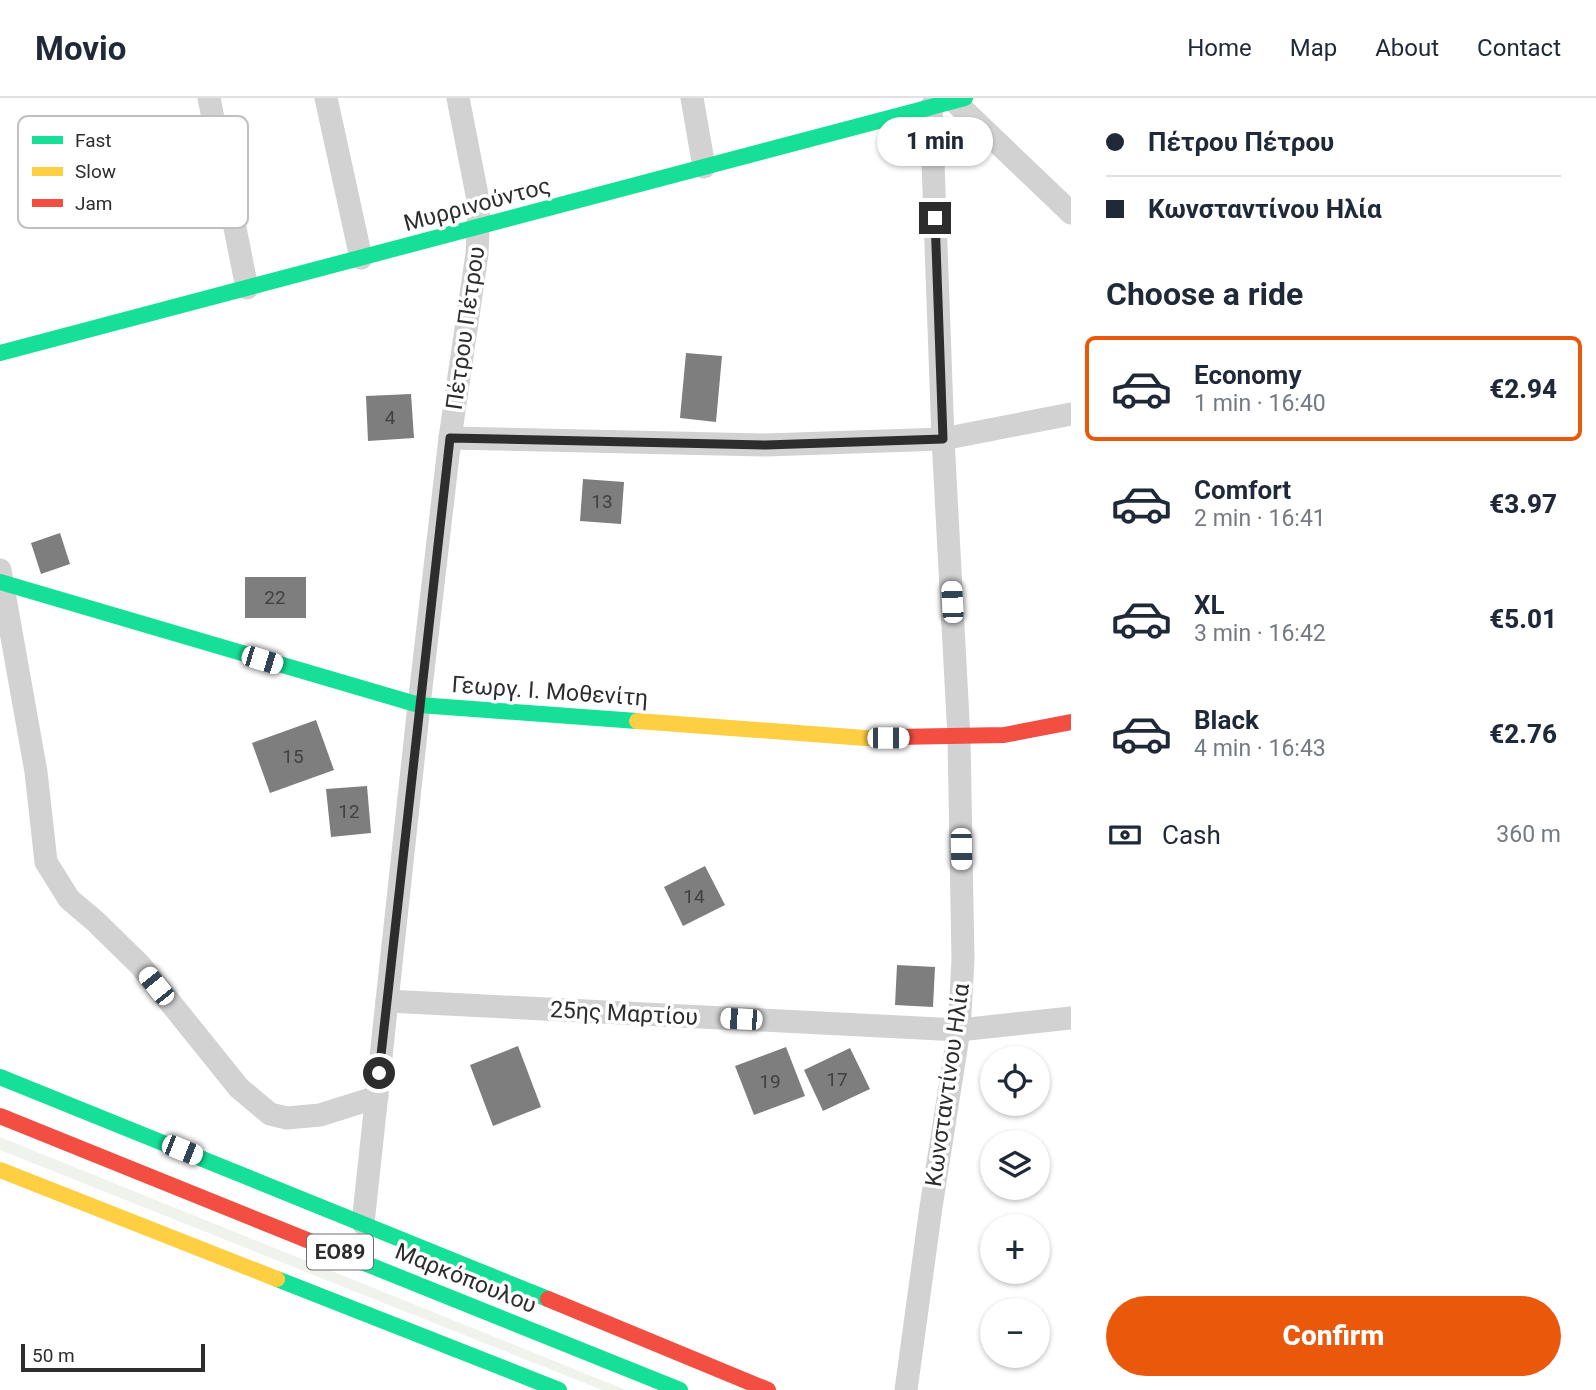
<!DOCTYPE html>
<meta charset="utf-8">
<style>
:root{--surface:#fff;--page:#f6f6f7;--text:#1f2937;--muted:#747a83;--line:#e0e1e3;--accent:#ea580c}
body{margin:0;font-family:Roboto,sans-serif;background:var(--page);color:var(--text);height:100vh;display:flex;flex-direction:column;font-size:26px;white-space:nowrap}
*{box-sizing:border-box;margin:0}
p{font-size:23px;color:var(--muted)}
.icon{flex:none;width:38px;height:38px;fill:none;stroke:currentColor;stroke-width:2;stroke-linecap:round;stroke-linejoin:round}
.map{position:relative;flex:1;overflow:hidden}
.side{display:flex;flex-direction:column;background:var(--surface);width:525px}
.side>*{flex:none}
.top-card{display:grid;align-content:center;height:154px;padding:0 35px;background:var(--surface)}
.tools{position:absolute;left:980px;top:948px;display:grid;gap:14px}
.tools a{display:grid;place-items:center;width:70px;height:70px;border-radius:50%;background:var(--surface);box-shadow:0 2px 5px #0004;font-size:35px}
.scale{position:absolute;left:21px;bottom:18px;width:184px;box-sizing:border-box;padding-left:7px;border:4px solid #2d2d2d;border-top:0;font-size:19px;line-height:24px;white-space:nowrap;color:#2d2d2d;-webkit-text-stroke:5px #fff;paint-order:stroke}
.end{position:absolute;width:32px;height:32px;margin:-16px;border:9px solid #2d2d2d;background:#fff;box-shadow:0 0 0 4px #fff}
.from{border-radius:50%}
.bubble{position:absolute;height:49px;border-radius:24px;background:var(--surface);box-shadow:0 2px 5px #0004;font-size:23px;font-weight:800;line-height:49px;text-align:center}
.car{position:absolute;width:21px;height:42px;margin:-21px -10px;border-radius:9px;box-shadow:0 0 5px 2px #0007;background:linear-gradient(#fff 24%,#345 0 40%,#fff 0 76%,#345 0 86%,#fff 0)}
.top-card b{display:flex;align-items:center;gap:24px;height:66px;font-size:26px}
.top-card b+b{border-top:2px solid var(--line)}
.top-card i{width:18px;height:18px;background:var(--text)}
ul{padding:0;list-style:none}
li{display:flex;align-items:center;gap:21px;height:105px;margin:0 14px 10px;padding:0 21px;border:4px solid transparent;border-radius:10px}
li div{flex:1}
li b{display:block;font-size:26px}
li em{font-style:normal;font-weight:800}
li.current{border-color:var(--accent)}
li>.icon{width:63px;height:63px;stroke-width:1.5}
h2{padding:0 35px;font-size:32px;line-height:84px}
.pay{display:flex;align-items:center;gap:18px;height:77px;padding:0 35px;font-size:26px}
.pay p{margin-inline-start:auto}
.cta{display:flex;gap:14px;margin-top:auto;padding:14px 35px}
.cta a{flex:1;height:80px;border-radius:42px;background:var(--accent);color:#fff;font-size:28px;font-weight:800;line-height:80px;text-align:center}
header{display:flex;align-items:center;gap:42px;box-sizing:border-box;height:98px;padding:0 35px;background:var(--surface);border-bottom:2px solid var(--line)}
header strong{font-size:33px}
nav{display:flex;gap:38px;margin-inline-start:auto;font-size:24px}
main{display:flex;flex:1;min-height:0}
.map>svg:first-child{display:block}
.green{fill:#f0f3ec}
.building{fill:#7e7e7e}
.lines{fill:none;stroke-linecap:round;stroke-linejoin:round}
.street{stroke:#d2d2d2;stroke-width:23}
.fast{stroke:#16e098;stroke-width:16}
.slow{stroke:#ffcf43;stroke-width:16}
.jam{stroke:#f24e42;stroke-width:16}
.route{stroke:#2d2d2d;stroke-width:9}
.labels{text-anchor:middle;stroke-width:7;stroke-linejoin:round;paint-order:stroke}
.number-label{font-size:19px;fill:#414141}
.shield{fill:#fff;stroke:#6c6c6c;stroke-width:2}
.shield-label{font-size:21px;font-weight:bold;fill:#2d2d2d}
.street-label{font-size:23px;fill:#2d2d2d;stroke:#fff}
.key{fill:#fff;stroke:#c0c0c0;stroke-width:2}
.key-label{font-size:19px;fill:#2d2d2d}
</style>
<header>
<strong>Movio</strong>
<nav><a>Home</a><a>Map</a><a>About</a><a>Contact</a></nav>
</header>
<main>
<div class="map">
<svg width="1071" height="1292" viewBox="0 0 1071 1292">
<rect width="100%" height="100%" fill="#fff"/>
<polygon class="green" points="0,1039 626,1292 602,1292 0,1052"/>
<g class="building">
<polygon points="686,255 722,258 716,324 680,320"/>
<polygon points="411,296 414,340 368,343 366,298"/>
<polygon points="583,381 624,384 621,426 580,423"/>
<polygon points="60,435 70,466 41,476 31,445"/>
<rect x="245" y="479" width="61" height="41"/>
<polygon points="316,622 334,672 270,695 252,645"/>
<polygon points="367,688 371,735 331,739 326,691"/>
<polygon points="705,768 725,807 683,828 664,789"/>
<polygon points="897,867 935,869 933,909 895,907"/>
<polygon points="518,948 541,1009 493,1028 470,967"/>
<polygon points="786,949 805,998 754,1017 735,968"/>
<polygon points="850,950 870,991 823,1013 804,972"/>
</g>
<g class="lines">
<g class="street">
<polyline points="209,0 247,190"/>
<polyline points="326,0 361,160"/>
<polyline points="692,0 704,69"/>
<polyline points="954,3 1071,115"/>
<polyline points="450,340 766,347 943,341 1071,316"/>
<polyline points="0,472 36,674 46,764 69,801 95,823 140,867 239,990 270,1016 287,1020 320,1017 377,999"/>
<polyline points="387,903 959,932 1071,920"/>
<polyline points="363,1125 419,607 450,340 477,156 479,107 458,0"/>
<polyline points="906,1292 931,1109 959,932 963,862 959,640 943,341 931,9"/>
</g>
<g class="fast">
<polyline points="0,255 965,0"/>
<polyline points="0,484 419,607 637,623"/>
<polyline points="0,979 548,1201"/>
<polyline points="312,1144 680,1292"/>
<polyline points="277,1181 559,1292"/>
</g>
<g class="slow">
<polyline points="637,623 865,640 895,639"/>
<polyline points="0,1072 277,1181"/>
</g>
<g class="jam">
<polyline points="895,639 1004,637 1071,624"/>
<polyline points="0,1018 312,1144"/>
<polyline points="548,1201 768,1292"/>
</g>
</g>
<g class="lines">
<polyline class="route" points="379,975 450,340 766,347 943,341 935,120"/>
</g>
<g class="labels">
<g class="number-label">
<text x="390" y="326">4</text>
<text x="602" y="410">13</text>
<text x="275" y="506">22</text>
<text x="293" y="665">15</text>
<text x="349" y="720">12</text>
<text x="694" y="805">14</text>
<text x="837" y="988">17</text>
<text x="770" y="990">19</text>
</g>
<rect class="shield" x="307" y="1136.5" width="66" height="35" rx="5"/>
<g class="shield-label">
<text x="340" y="1161">ΕΟ89</text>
</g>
<g class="street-label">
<text transform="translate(477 106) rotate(-15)" y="8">Μυρρινούντος</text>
<text transform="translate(465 230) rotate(-82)" y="8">Πέτρου Πέτρου</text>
<text transform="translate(550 593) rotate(4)" y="8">Γεωργ. Ι. Μοθενίτη</text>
<text transform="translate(624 915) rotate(3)" y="8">25ης Μαρτίου</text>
<text transform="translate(947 987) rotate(-82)" y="8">Κωνσταντίνου Ηλία</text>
<text transform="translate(466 1180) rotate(22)" y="8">Μαρκόπουλου</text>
</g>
</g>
<rect x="18" y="18" width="230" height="112" rx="10" class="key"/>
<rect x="32" y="38" width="31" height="8" fill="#16e098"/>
<rect x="32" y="69" width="31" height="9" fill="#ffcf43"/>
<rect x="32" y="101" width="31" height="8" fill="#f24e42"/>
<g class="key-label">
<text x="75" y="49">Fast</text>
<text x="75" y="80">Slow</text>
<text x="75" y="112">Jam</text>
</g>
</svg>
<div class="tools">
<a><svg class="icon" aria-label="locate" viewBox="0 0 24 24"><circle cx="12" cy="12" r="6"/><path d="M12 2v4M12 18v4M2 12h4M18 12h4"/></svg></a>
<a><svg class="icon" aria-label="layers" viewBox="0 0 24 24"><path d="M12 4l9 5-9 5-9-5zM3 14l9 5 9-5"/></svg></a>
<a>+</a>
<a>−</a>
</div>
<div class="scale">50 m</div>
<i class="end from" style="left:379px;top:975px"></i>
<i class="end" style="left:935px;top:120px"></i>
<div class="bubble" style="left:877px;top:19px;width:116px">1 min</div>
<i class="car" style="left:952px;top:504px;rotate:357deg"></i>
<i class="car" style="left:262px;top:562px;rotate:107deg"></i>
<i class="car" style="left:888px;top:640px;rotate:90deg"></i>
<i class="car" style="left:961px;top:751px;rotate:179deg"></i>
<i class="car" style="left:156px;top:888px;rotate:321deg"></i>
<i class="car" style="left:741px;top:921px;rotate:273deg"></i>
<i class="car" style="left:182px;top:1052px;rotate:112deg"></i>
</div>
<section class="side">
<div class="top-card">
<b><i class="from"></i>Πέτρου Πέτρου</b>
<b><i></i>Κωνσταντίνου Ηλία</b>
</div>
<h2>Choose a ride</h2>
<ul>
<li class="current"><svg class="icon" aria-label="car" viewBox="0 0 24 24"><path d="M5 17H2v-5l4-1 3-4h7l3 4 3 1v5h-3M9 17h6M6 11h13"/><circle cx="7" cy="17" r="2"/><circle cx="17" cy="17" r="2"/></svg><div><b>Economy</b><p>1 min · 16:40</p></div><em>€2.94</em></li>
<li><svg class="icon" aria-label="car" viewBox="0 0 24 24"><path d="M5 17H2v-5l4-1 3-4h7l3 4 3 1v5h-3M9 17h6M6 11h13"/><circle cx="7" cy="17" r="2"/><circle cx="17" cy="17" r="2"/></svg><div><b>Comfort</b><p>2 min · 16:41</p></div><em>€3.97</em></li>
<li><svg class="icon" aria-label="car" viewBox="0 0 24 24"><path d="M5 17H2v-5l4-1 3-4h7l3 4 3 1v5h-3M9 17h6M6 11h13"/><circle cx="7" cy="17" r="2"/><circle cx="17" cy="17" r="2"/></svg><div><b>XL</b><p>3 min · 16:42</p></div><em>€5.01</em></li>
<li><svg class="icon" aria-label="car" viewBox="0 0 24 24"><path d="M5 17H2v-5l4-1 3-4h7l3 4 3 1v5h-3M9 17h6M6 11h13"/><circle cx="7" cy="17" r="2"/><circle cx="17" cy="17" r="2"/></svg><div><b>Black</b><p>4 min · 16:43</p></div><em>€2.76</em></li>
</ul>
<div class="pay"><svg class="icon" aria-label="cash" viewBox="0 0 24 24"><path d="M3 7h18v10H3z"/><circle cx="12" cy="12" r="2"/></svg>Cash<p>360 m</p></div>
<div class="cta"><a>Confirm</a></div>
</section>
</main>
